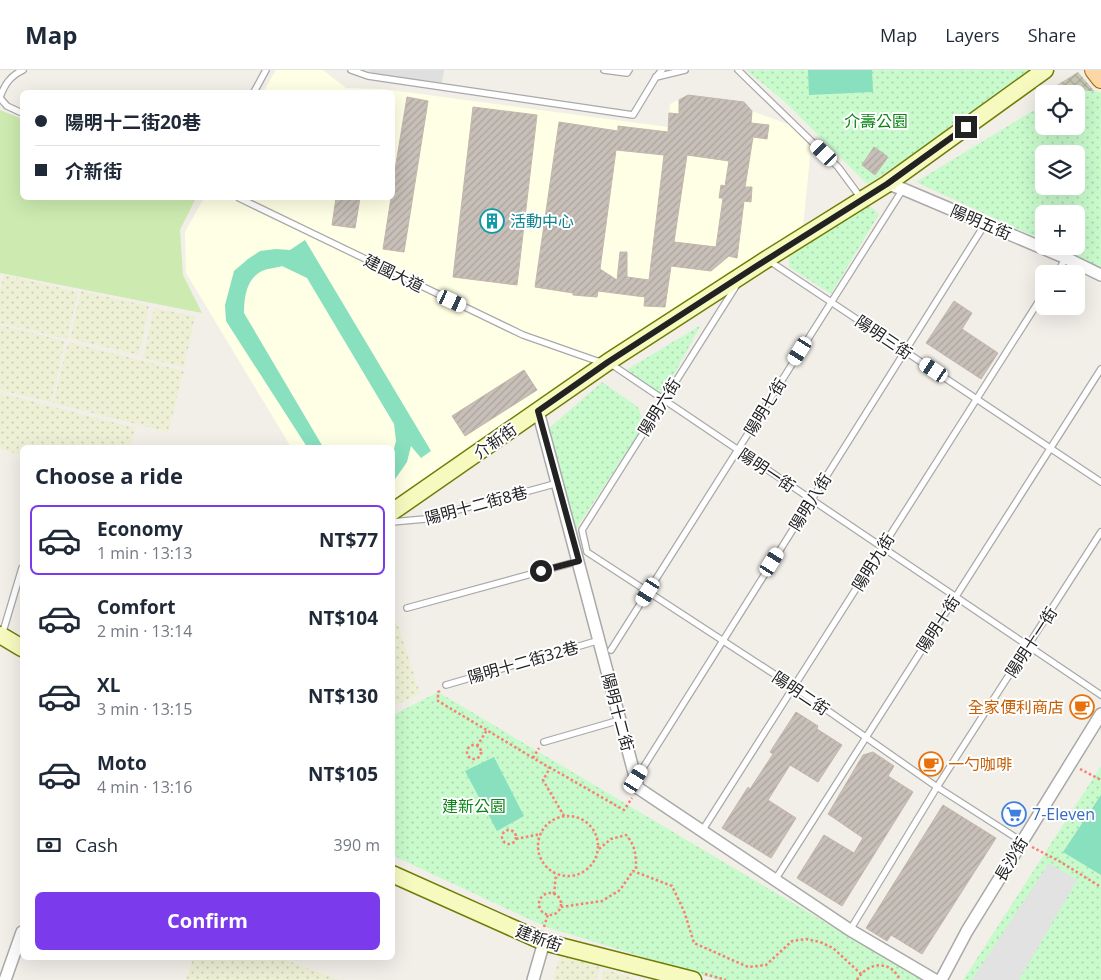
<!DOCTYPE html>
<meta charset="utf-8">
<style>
:root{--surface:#fff;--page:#f6f6f7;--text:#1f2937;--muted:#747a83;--line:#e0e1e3;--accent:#7c3aed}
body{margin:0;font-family:"Open Sans","Noto Sans TC",sans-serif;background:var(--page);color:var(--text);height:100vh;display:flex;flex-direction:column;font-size:19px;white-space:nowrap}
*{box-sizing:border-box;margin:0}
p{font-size:16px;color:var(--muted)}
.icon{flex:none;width:28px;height:28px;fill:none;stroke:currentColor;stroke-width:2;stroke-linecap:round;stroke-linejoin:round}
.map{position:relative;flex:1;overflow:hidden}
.drawer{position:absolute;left:20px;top:375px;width:375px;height:515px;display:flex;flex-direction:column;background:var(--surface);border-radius:8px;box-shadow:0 5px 20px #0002}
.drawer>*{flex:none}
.guide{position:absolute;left:20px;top:20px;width:375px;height:110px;border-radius:8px;box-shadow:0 5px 20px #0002;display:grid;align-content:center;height:110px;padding:0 15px;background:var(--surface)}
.buttons{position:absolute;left:1035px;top:15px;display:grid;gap:10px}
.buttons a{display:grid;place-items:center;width:50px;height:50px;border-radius:8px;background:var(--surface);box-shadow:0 5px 20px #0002;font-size:25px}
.end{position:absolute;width:22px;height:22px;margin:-11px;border:6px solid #222;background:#fff;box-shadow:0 0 0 2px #fff}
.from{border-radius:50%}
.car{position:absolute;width:15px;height:30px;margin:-15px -8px;border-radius:6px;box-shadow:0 0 4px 1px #0007;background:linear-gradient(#fff 24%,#345 0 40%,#fff 0 76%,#345 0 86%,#fff 0)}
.guide b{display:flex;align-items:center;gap:18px;height:48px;font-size:19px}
.guide b+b{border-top:1px solid var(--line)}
.guide i{width:12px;height:12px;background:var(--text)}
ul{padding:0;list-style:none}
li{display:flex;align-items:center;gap:15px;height:70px;margin:0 10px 8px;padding:0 5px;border:2px solid transparent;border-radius:8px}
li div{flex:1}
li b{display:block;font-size:19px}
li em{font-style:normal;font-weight:700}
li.on{border-color:var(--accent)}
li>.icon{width:45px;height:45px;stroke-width:1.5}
h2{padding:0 15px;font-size:22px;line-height:60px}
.pay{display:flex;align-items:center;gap:12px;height:55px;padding:0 15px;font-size:19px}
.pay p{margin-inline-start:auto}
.cta{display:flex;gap:10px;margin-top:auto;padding:10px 15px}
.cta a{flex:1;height:58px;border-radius:8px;background:var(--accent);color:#fff;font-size:20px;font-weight:700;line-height:58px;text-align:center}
header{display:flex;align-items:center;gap:30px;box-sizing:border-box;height:70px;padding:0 25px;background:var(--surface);border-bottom:1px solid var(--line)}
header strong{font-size:24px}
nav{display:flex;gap:28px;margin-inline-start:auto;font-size:18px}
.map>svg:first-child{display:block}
.residential{fill:#e0dfdf}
.education{fill:#ffffe5}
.construction{fill:url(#construction-cross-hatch)}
.farmland{fill:url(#farmland-dots)}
.grass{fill:#cdebb0}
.park{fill:url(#park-dots);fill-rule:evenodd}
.pitch{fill:#88e0be}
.parking{fill:#e2e2e2}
.building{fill:url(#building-hatch);stroke:#c4b6ab;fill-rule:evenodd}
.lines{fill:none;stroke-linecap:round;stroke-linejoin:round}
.lane-casing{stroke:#a9a9a9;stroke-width:8}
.street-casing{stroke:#a9a9a9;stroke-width:14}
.secondary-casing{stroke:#707d05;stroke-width:19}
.primary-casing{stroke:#a06b00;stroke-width:20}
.path{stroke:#fa8072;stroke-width:2.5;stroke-dasharray:2.5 2.5;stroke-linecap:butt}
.lane{stroke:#fff;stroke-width:5.5}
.street{stroke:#fff;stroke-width:11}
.secondary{stroke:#f7fabf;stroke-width:16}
.primary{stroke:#fcd6a4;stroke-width:18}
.route{stroke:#222;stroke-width:6}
.labels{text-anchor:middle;stroke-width:4;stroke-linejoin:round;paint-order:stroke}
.park-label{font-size:16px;fill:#0c8416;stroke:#fff}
.culture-label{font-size:16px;fill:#0d838f;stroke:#fff;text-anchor:start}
.street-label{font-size:16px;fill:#222;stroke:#fff}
.food-label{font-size:16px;fill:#c56008;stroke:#fff;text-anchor:end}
.shop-label{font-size:16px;fill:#366cbe;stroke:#fff;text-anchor:start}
</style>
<header>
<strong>Map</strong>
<nav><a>Map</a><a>Layers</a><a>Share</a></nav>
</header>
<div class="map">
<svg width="1101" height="910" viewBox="0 0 1101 910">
<defs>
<pattern id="construction-cross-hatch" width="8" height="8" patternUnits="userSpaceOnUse" patternTransform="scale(1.25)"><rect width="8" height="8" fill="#c7c7b4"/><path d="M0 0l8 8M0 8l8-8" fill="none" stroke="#abab9a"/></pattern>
<pattern id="farmland-dots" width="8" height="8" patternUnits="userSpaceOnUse" patternTransform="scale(1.25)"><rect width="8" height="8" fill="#eef0d5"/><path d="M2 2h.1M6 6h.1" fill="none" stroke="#ccceb7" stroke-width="1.8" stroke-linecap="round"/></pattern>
<pattern id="park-dots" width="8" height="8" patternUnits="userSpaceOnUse" patternTransform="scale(1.25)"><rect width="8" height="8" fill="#c8facc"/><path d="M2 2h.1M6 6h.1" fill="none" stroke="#acd6af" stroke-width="1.8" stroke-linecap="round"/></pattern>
<pattern id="building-hatch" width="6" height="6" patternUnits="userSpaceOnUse" patternTransform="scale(1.25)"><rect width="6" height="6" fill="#c7bfb8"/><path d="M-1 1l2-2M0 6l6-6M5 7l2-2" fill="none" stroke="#aba49e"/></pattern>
</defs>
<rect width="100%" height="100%" fill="#f2efe9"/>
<polygon class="residential" points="367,0 444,0 442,13 373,4"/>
<polygon class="education" points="276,0 323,0 346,18 383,19 668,57 670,34 688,25 744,32 752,41 790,55 811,77 803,156 597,291 393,432 392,378 291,377 186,203 185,162 204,128 392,128 392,22 263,22"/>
<polygon class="construction" points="1078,2 1101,29 1076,56 1076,24 1044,23"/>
<g class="farmland">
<polygon points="4,205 78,222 67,269 0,253 0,222"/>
<polygon points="81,221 149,236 139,285 70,269"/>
<polygon points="154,238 195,246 184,297 143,288"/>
<polygon points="0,255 65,271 51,332 0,320"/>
<polygon points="68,272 184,301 168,362 53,333"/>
<polygon points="0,323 135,358 130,377 22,378 22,385 0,379"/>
<polygon points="392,537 420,623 393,637 392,637"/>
<polygon points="560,884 601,897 596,910 553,910"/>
<polygon points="193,888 281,888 339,910 186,910"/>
<polygon points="604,899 635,909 635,910 601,910"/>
</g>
<polygon class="grass" points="0,40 22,49 22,128 196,128 180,160 183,205 202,243 0,203"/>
<g class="park">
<polygon points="746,0 1049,0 867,114 784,31"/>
<path d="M1068 19 1101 22V197L1055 176H1076V144H1044V171L916 112 1044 34V56H1076V24H1061ZM1044 84H1076V116H1044Z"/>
<polygon points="869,135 879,144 831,224 789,197 789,186"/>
<polygon points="701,255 661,328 623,302"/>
<polygon points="602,312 638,337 644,355 576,459 547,360"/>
<polygon points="438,622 922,910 718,910 546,857 400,789 393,785 393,645"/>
<polygon points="1101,696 1101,910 963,910"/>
</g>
<g class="pitch">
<polygon points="808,0 872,0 873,22 809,25"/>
<path d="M305 170 431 381 421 388 411 376 407 392 393 412V382L396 371 394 354 307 208 282 196C276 198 268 198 262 201 246 209 244 228 244 243L323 377H307L226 251 225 235 234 201 248 189 260 181 276 179 290 180Z"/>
<polygon points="494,687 524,746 497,761 465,701"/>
<polygon points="1101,725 1101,805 1063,782"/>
</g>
<polygon class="parking" points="1049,793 1077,810 1019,910 972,910"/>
<g class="building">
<path d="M688 25 744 32 752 41 751 53 769 55 767 69 753 67 745 117H752L751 132 744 131 737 188 729 186 711 201 671 196 665 237 644 236 645 227 598 221 597 227 573 225V223L535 217 559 52 618 61V56L668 62 669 43 679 44V30ZM616 80 664 85 649 210 627 207V182H620L617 210 600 199ZM687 85 729 91 725 116 721 115 719 128H723L716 177 674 172Z"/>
<polygon points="407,27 428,31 404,182 383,179 391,128 392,128 392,118"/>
<polygon points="473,37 537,45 517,215 453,207"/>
<polygon points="874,77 888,87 875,105 862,95"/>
<polygon points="336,128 360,128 355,158 332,155"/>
<polygon points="954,231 972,243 962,259 998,283 981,309 926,273"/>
<polygon points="524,300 537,320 465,366 452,346"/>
<polygon points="796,642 818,656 817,659 842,675 818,712 790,695 768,730 796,748 771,788 722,758 748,717 750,719 773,684 770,682"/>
<polygon points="873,682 894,696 888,706 913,722 842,836 797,808 824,765 854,783 863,768 828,744 863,685"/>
<polygon points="943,735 996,768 922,884 891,865 887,871 866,858"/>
</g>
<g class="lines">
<g class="lane-casing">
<g id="lane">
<polyline points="351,0 368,6 633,45 656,7 662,0"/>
<polyline points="604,0 627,3 629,0"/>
<polyline points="738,0 838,97 858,124 860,128"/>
<polyline points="656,7 685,0"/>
<polyline points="254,22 266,0"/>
<path d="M0 27C5 14 10 6 23 0"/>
<polyline points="0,28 7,36 22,43"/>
<polyline points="239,128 523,265 597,291 608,292 1101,625"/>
<polyline points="768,190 1101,412"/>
<polyline points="1056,204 1066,188"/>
<polyline points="736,216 582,460 587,482 794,617 937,717 1021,771"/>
<polyline points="392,452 425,449 558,413"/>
<polyline points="407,538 579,491"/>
<polyline points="2,565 22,498"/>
<polyline points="611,580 903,119"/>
<polyline points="446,615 600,570"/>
<polyline points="544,672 620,650"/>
<polyline points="636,709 985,154"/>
<polyline points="702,761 1044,223"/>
<polyline points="775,810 1101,299"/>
<polyline points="850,860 937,717 1101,462"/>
</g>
</g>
<g class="street-casing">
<g id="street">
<polyline points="887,114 903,119 1066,188 1101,205"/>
<polyline points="538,341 638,718 850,860 935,910"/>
<polyline points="5,910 22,862"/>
<polyline points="533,910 544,872"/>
<polyline points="941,910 967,861 1101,644"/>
</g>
</g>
<g class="secondary-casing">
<g id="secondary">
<polyline points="392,442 608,292 767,189 887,114 1045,0"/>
<polyline points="0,565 22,578"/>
<polyline points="392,804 544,872 693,910"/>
</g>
</g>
<g class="primary-casing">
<polyline id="primary" points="1094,0 1101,9"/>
</g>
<g class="path">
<polyline points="440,621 438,622 438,631 550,698 543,710 564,746"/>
<circle cx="474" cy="682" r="7"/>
<polyline points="477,676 487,660"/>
<polyline points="533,688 539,678"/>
<polyline points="549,697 624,740 632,728"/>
<polyline points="1080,699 1101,710"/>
<circle cx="568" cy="776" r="30"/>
<circle cx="509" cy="767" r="7"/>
<polyline points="516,769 541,764"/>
<polyline points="1032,777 1059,791 1101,817"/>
<path d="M599 779 611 769 626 765C636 776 636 786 636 801"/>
<circle cx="550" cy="834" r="11"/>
<polyline points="554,824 556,804"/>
<polyline points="561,837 602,831 620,820 633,801 672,816 684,841 694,873 748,897 766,895 792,871 806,869 820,872 833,878 861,904"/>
<polyline points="544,857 548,844"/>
<polyline points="705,904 726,910"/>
<path d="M857 910C867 892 891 889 900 910"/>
</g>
<use href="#lane" class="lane"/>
<use href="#street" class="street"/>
<use href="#secondary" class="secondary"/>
<use href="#primary" class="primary"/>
</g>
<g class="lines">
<polyline class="route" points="541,501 579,491 538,341 608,292 755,197 887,114 966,57"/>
</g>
<defs>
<g id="building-ring" transform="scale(1.25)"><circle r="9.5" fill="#fff" stroke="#0f9aa8" stroke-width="1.5"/><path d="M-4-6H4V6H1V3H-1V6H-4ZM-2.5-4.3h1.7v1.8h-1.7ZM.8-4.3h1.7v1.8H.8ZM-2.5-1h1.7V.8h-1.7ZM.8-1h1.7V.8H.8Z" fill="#0f9aa8"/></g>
<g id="cafe-ring" transform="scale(1.25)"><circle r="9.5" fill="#fff" stroke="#e8710a" stroke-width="1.5"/><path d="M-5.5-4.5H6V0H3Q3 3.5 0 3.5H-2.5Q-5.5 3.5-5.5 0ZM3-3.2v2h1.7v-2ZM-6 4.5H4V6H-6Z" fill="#e8710a"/></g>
<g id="supermarket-ring" transform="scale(1.25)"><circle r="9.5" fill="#fff" stroke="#3f7fe0" stroke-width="1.5"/><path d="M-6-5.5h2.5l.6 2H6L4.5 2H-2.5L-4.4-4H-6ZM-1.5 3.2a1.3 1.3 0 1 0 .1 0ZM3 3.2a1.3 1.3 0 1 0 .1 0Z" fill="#3f7fe0"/></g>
</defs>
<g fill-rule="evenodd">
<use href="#building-ring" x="492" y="151"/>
<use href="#cafe-ring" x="1082" y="637"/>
<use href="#cafe-ring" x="931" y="694"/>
<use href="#supermarket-ring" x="1014" y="744"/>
</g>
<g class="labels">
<g class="park-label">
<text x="876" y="57">介壽公園</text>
<text x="474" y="742">建新公園</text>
</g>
<g class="culture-label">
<text x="510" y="157">活動中心</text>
</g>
<g class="street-label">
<text transform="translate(981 152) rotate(23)" y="6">陽明五街</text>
<text transform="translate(394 203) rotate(26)" y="6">建國大道</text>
<text transform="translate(884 267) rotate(34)" y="6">陽明三街</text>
<text transform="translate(659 337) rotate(-58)" y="6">陽明六街</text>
<text transform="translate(765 337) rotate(-58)" y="6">陽明七街</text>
<text transform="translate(495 371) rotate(-35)" y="6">介新街</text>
<text transform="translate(767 400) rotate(34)" y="6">陽明一街</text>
<text transform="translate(810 432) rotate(-58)" y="6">陽明八街</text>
<text transform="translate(476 435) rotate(-15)" y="6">陽明十二街8巷</text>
<text transform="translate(873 492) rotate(-58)" y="6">陽明九街</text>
<text transform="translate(938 554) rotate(-57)" y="6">陽明十街</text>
<text transform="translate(1031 572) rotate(-57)" y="6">陽明十一街</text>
<text transform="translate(523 592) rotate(-16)" y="6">陽明十二街32巷</text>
<text transform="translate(801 623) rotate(34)" y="6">陽明二街</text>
<text transform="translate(618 642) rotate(75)" y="6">陽明十二街</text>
<text transform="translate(1011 789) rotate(-59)" y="6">長沙街</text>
<text transform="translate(539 868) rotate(20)" y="6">建新街</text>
</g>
<g class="food-label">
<text x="1064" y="643">全家便利商店</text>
<text x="948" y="700" text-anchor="start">一勺咖啡</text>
</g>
<g class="shop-label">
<text x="1032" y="750">7-Eleven</text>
</g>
</g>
</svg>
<div class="buttons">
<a><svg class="icon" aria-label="locate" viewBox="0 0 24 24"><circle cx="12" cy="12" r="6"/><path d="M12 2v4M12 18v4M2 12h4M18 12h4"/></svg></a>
<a><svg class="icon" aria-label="layers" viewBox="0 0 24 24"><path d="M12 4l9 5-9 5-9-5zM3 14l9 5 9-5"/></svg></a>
<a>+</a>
<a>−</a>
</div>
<i class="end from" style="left:541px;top:501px"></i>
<i class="end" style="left:966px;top:57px"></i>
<i class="car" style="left:824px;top:83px;rotate:314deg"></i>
<i class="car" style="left:452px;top:231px;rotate:115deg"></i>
<i class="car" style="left:800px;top:281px;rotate:212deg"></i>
<i class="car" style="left:934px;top:300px;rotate:304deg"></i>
<i class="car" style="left:772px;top:492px;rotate:32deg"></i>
<i class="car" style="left:648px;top:522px;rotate:212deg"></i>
<i class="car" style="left:636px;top:709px;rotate:32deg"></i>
<div class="guide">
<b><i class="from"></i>陽明十二街20巷</b>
<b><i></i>介新街</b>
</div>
<section class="drawer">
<h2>Choose a ride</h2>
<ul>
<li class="on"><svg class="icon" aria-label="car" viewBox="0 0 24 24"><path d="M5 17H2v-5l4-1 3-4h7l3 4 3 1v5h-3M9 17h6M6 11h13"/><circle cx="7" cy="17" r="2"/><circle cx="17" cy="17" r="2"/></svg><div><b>Economy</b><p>1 min · 13:13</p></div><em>NT$77</em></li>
<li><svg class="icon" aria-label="car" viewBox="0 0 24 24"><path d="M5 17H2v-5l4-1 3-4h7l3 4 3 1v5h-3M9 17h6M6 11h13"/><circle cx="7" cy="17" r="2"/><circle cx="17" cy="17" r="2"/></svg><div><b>Comfort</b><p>2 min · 13:14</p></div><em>NT$104</em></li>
<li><svg class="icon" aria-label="car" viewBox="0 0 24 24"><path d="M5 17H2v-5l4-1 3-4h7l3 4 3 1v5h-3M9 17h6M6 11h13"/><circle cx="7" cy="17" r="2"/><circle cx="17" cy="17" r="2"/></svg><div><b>XL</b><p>3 min · 13:15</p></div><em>NT$130</em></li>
<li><svg class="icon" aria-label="car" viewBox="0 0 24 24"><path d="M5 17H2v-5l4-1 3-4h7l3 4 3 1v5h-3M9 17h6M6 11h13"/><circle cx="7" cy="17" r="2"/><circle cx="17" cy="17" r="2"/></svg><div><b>Moto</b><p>4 min · 13:16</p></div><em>NT$105</em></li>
</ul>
<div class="pay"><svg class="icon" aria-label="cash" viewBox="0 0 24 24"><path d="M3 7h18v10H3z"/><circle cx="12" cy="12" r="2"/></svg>Cash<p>390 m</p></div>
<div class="cta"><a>Confirm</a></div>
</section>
</div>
